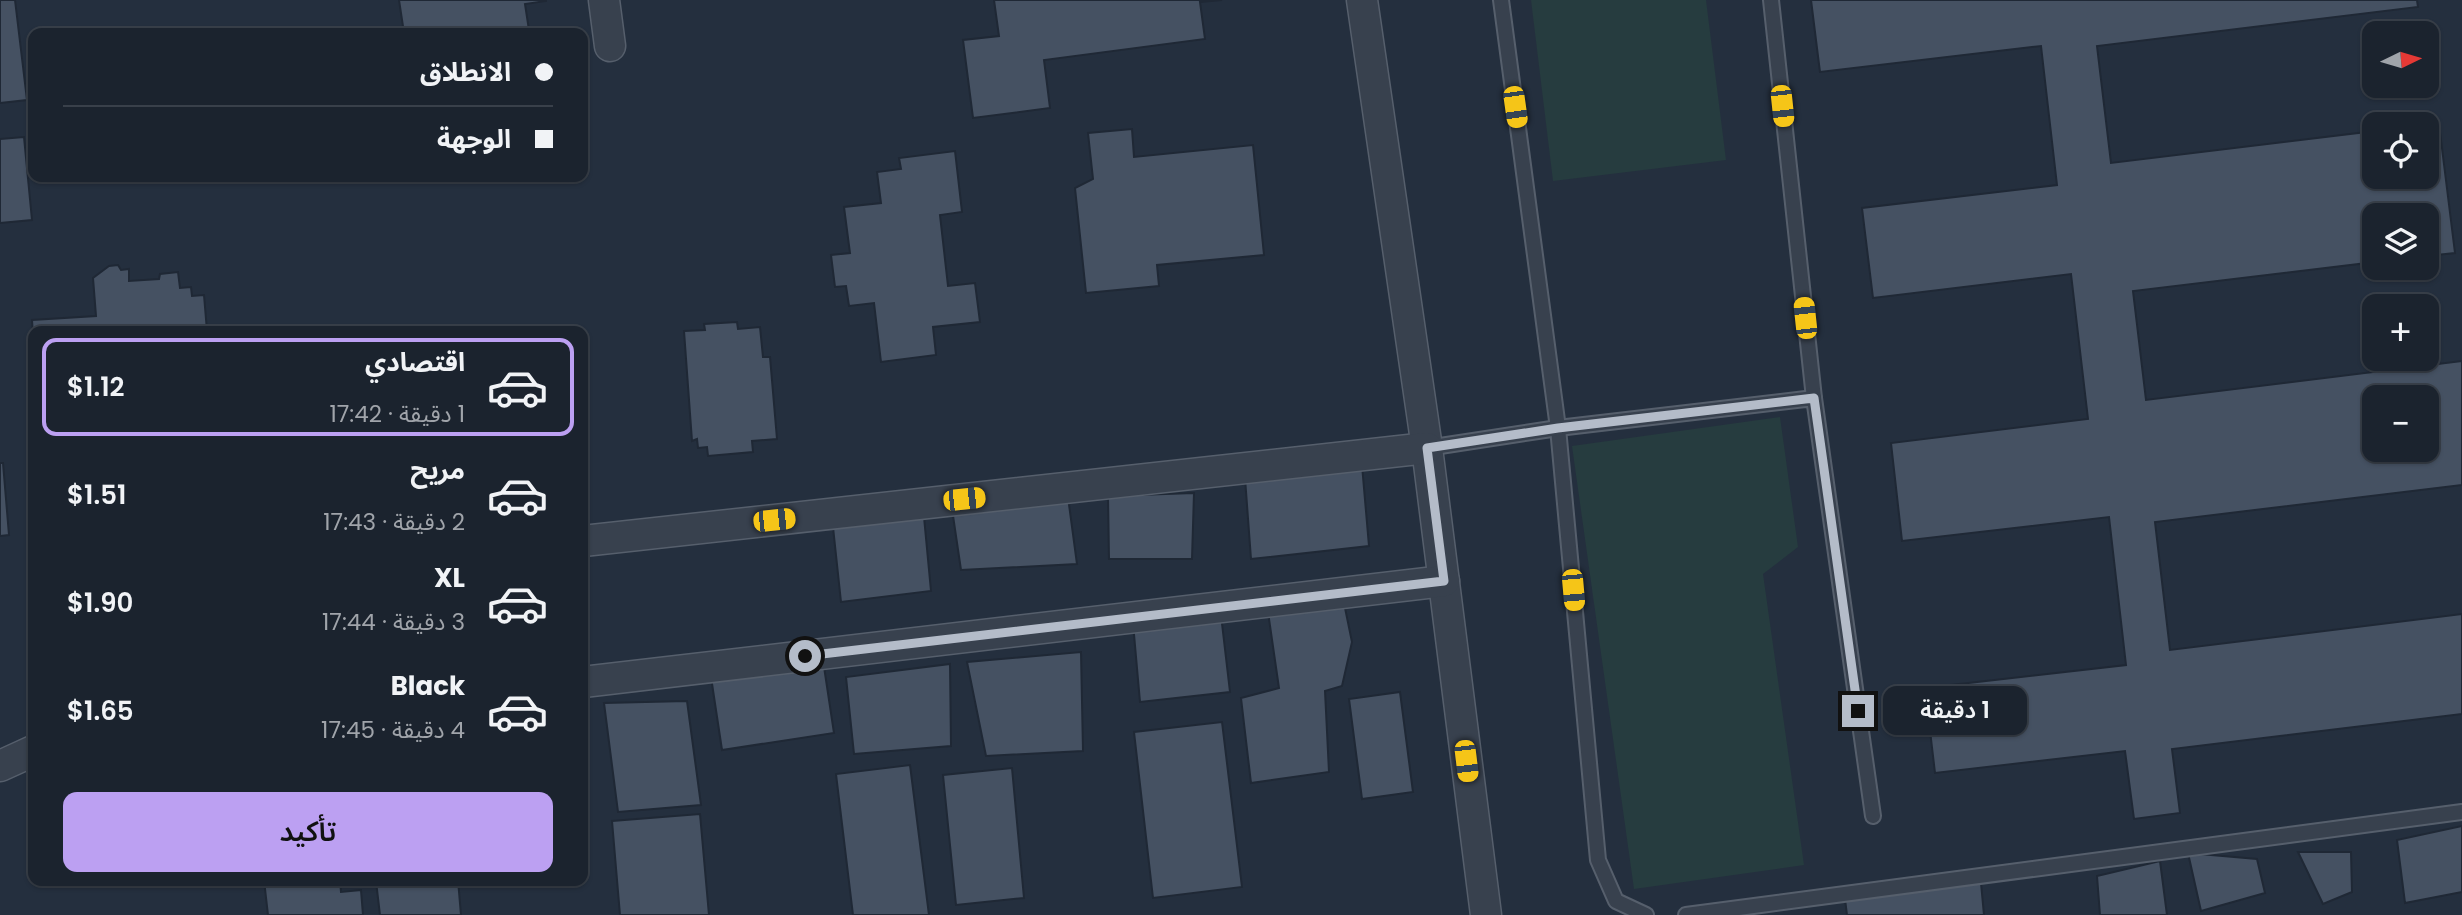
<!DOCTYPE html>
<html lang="ar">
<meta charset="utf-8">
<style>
:root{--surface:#1b232e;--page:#242b36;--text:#f1f3f6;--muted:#a0a4aa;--line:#39404a;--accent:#bca0f2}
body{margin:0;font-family:Poppins,"Noto Sans Arabic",sans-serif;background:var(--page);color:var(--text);direction:rtl;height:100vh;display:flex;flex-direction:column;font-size:26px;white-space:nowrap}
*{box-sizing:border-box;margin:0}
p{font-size:23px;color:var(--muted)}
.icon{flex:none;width:38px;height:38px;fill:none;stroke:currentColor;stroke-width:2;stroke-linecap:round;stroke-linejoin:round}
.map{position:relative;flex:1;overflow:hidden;direction:ltr}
.drawer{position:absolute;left:28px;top:326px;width:560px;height:560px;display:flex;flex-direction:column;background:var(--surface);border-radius:14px;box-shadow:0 2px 5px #0004,0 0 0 2px var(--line);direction:rtl}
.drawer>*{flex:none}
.top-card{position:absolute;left:28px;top:28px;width:560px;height:154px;border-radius:14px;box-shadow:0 2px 5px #0004,0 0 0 2px var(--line);direction:rtl;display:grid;align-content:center;height:154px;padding:0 35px;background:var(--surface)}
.needle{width:46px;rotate:85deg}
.fabs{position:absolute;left:2362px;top:21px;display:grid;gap:14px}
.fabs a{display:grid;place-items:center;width:77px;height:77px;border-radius:14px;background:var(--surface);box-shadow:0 2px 5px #0004,0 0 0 2px var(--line);font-size:35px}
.end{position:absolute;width:32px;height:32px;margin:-16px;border:9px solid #b4bcc9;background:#111;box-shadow:0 0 0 4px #111}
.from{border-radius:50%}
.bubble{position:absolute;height:49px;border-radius:14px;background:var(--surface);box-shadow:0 2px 5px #0004,0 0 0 2px var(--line);font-size:23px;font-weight:600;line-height:49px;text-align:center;direction:rtl}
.car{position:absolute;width:21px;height:42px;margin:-21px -10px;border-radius:9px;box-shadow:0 0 5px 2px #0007;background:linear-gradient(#f5c518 24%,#345 0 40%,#f5c518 0 76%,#345 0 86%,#f5c518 0)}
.top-card b{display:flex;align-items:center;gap:24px;height:66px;font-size:26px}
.top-card b+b{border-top:2px solid var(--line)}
.top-card i{width:18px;height:18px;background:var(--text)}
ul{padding:12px 0 0;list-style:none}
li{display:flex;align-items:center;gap:21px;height:98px;margin:0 14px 10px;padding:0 21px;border:4px solid transparent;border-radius:14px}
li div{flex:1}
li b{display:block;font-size:26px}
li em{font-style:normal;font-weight:600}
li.selected{border-color:var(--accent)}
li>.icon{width:63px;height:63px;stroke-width:1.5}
.cta{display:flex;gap:14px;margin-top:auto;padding:14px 35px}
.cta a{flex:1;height:80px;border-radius:14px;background:var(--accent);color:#111;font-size:28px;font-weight:600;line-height:80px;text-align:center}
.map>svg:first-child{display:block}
.green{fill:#263c3f}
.building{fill:#455162;stroke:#1f2835;stroke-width:2;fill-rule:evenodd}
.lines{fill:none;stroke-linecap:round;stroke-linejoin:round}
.lane-casing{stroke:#565f6c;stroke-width:18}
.street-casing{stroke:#565f6c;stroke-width:33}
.lane{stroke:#38414e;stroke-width:14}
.street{stroke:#38414e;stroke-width:30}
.route{stroke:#b4bcc9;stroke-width:9}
</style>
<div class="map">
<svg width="2462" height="915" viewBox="0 0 2462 915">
<rect width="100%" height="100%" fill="#242f3e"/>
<g class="green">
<polygon points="1531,0 1706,0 1726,160 1553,181"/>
<polygon points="1780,417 1798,547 1763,574 1804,865 1634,889 1572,446"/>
</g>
<g class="building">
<polygon points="0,0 15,0 27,100 0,103"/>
<polygon points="399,0 546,0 546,1 525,4 529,30 505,33 404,33"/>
<polygon points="994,0 1222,0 1200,2 1205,39 1044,60 1050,108 973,118 963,40 999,36"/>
<path d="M1811 0H2417L2418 7 2097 46 2111 163 2375 131V177H2427V125L2439 124 2455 253 2427 256V215H2375V262L2133 291 2146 400 2462 361V485L2155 522 2170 650 2462 614V714L2172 749 2180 813 2134 819 2125 751 1935 773 1925 688 2126 665 2109 517 1902 541 1891 443 2088 419 2071 274 1873 298 1862 208 2057 185 2041 46 1820 72ZM2375 397H2427V450H2375Z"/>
<polygon points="1132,129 1134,157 1253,145 1264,255 1157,265 1159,286 1086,293 1075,188 1093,179 1088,133"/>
<polygon points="24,137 32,220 0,223 0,139"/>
<polygon points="955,151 962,212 940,215 948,286 975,283 980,322 933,327 936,355 881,362 874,303 849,306 846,286 835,287 831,255 850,253 844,207 881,203 877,172 901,169 899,158"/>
<polygon points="118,265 121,270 129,269 129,281 159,279 160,274 178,272 180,288 191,287 192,296 204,295 207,331 33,331 33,336 32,320 96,316 93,278 109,266"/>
<polygon points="737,322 738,329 760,327 763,357 770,357 777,439 752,441 753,452 708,456 707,447 698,448 697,439 692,441 684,331 705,330 704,324"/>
<polygon points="0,463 3,463 9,535 0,536"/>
<polygon points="1362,465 1369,546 1251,559 1245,478"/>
<polygon points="1194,493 1192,559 1109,559 1108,496"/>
<polygon points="1068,497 1077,564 961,570 952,509"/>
<polygon points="924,517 931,591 841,602 833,527"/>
<polygon points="1344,603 1352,642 1342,686 1325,691 1329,772 1251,783 1241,698 1279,688 1268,612"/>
<polygon points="1221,615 1230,692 1140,702 1133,623"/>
<polygon points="1081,652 1083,751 986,756 967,662"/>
<polygon points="823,660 834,733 722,750 711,677"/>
<polygon points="950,664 951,746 854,754 846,677"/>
<polygon points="1400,692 1413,792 1362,799 1349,699"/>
<polygon points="687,701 701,805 618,812 604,703"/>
<polygon points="1222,722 1242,887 1153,898 1134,732"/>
<polygon points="910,765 929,915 853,915 836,774"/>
<polygon points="1012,768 1024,898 956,905 943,775"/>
<polygon points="700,814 709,915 620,915 612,821"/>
<polygon points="2462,826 2462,892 2405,903 2397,840"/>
<polygon points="2298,852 2351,852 2352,892 2323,904"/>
<polygon points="2188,853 2257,859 2265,893 2201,911"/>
<polygon points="2160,861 2167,915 2100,915 2097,876"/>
<polygon points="264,880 340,880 341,892 361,890 363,915 268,915"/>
<polygon points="398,880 458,880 461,915 380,915 376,881"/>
<polygon points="1981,883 1984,915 1847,915 1845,899"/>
</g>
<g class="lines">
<g class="lane-casing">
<g id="lane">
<polyline points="1501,0 1558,428 1598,860 1616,901 1646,915"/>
<polyline points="1771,0 1814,398"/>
<polyline points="1427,448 1558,428 1814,398 1873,816"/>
<polyline points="1686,915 2462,812"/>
</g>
</g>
<g class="street-casing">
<g id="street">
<polyline points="604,0 610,46"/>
<polyline points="1362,0 1427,448 1486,915"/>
<polyline points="583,541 1427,448"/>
<polyline points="583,682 1444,581"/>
<polyline points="0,766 33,751"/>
</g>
</g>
<use href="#lane" class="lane"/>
<use href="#street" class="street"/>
</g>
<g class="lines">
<polyline class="route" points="805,656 1444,581 1427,448 1558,428 1814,398 1858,711"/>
</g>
</svg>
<div class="fabs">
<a><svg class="needle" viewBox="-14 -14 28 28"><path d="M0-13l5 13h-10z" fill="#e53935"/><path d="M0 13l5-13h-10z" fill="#a0a4aa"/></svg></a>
<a><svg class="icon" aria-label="locate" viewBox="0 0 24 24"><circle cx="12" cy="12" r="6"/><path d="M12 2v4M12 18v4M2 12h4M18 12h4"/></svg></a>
<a><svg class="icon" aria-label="layers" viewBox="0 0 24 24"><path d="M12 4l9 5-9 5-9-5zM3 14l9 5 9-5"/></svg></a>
<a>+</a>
<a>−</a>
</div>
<i class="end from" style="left:805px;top:656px"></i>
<i class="end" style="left:1858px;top:711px"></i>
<div class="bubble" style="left:1883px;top:686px;width:144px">1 دقيقة</div>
<i class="car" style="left:1782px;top:106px;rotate:174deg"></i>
<i class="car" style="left:1515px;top:107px;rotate:172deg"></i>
<i class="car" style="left:1805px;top:318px;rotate:354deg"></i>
<i class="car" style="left:964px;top:499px;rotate:84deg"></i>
<i class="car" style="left:774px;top:520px;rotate:84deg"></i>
<i class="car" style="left:1573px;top:590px;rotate:175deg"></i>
<i class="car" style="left:1466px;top:761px;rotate:173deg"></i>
<div class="top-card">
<b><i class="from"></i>الانطلاق</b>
<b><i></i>الوجهة</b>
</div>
<section class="drawer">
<ul>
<li class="selected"><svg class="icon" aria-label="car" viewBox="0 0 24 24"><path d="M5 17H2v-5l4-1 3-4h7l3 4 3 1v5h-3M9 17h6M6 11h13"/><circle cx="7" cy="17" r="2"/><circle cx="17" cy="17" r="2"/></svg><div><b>اقتصادي</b><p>1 دقيقة · 17:42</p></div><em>$1.12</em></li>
<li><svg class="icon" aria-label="car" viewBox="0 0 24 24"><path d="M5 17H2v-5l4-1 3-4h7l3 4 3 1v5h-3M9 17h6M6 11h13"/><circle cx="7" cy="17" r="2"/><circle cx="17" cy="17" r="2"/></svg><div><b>مريح</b><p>2 دقيقة · 17:43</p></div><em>$1.51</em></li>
<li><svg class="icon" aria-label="car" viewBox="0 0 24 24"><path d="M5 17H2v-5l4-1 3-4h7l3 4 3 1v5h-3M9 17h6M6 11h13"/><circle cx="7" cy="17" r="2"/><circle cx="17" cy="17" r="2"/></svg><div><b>XL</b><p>3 دقيقة · 17:44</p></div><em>$1.90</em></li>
<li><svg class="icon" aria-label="car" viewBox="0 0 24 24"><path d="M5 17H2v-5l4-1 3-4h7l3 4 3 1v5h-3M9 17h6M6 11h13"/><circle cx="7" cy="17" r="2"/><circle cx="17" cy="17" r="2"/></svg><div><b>Black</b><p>4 دقيقة · 17:45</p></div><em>$1.65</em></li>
</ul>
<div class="cta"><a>تأكيد</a></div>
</section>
</div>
